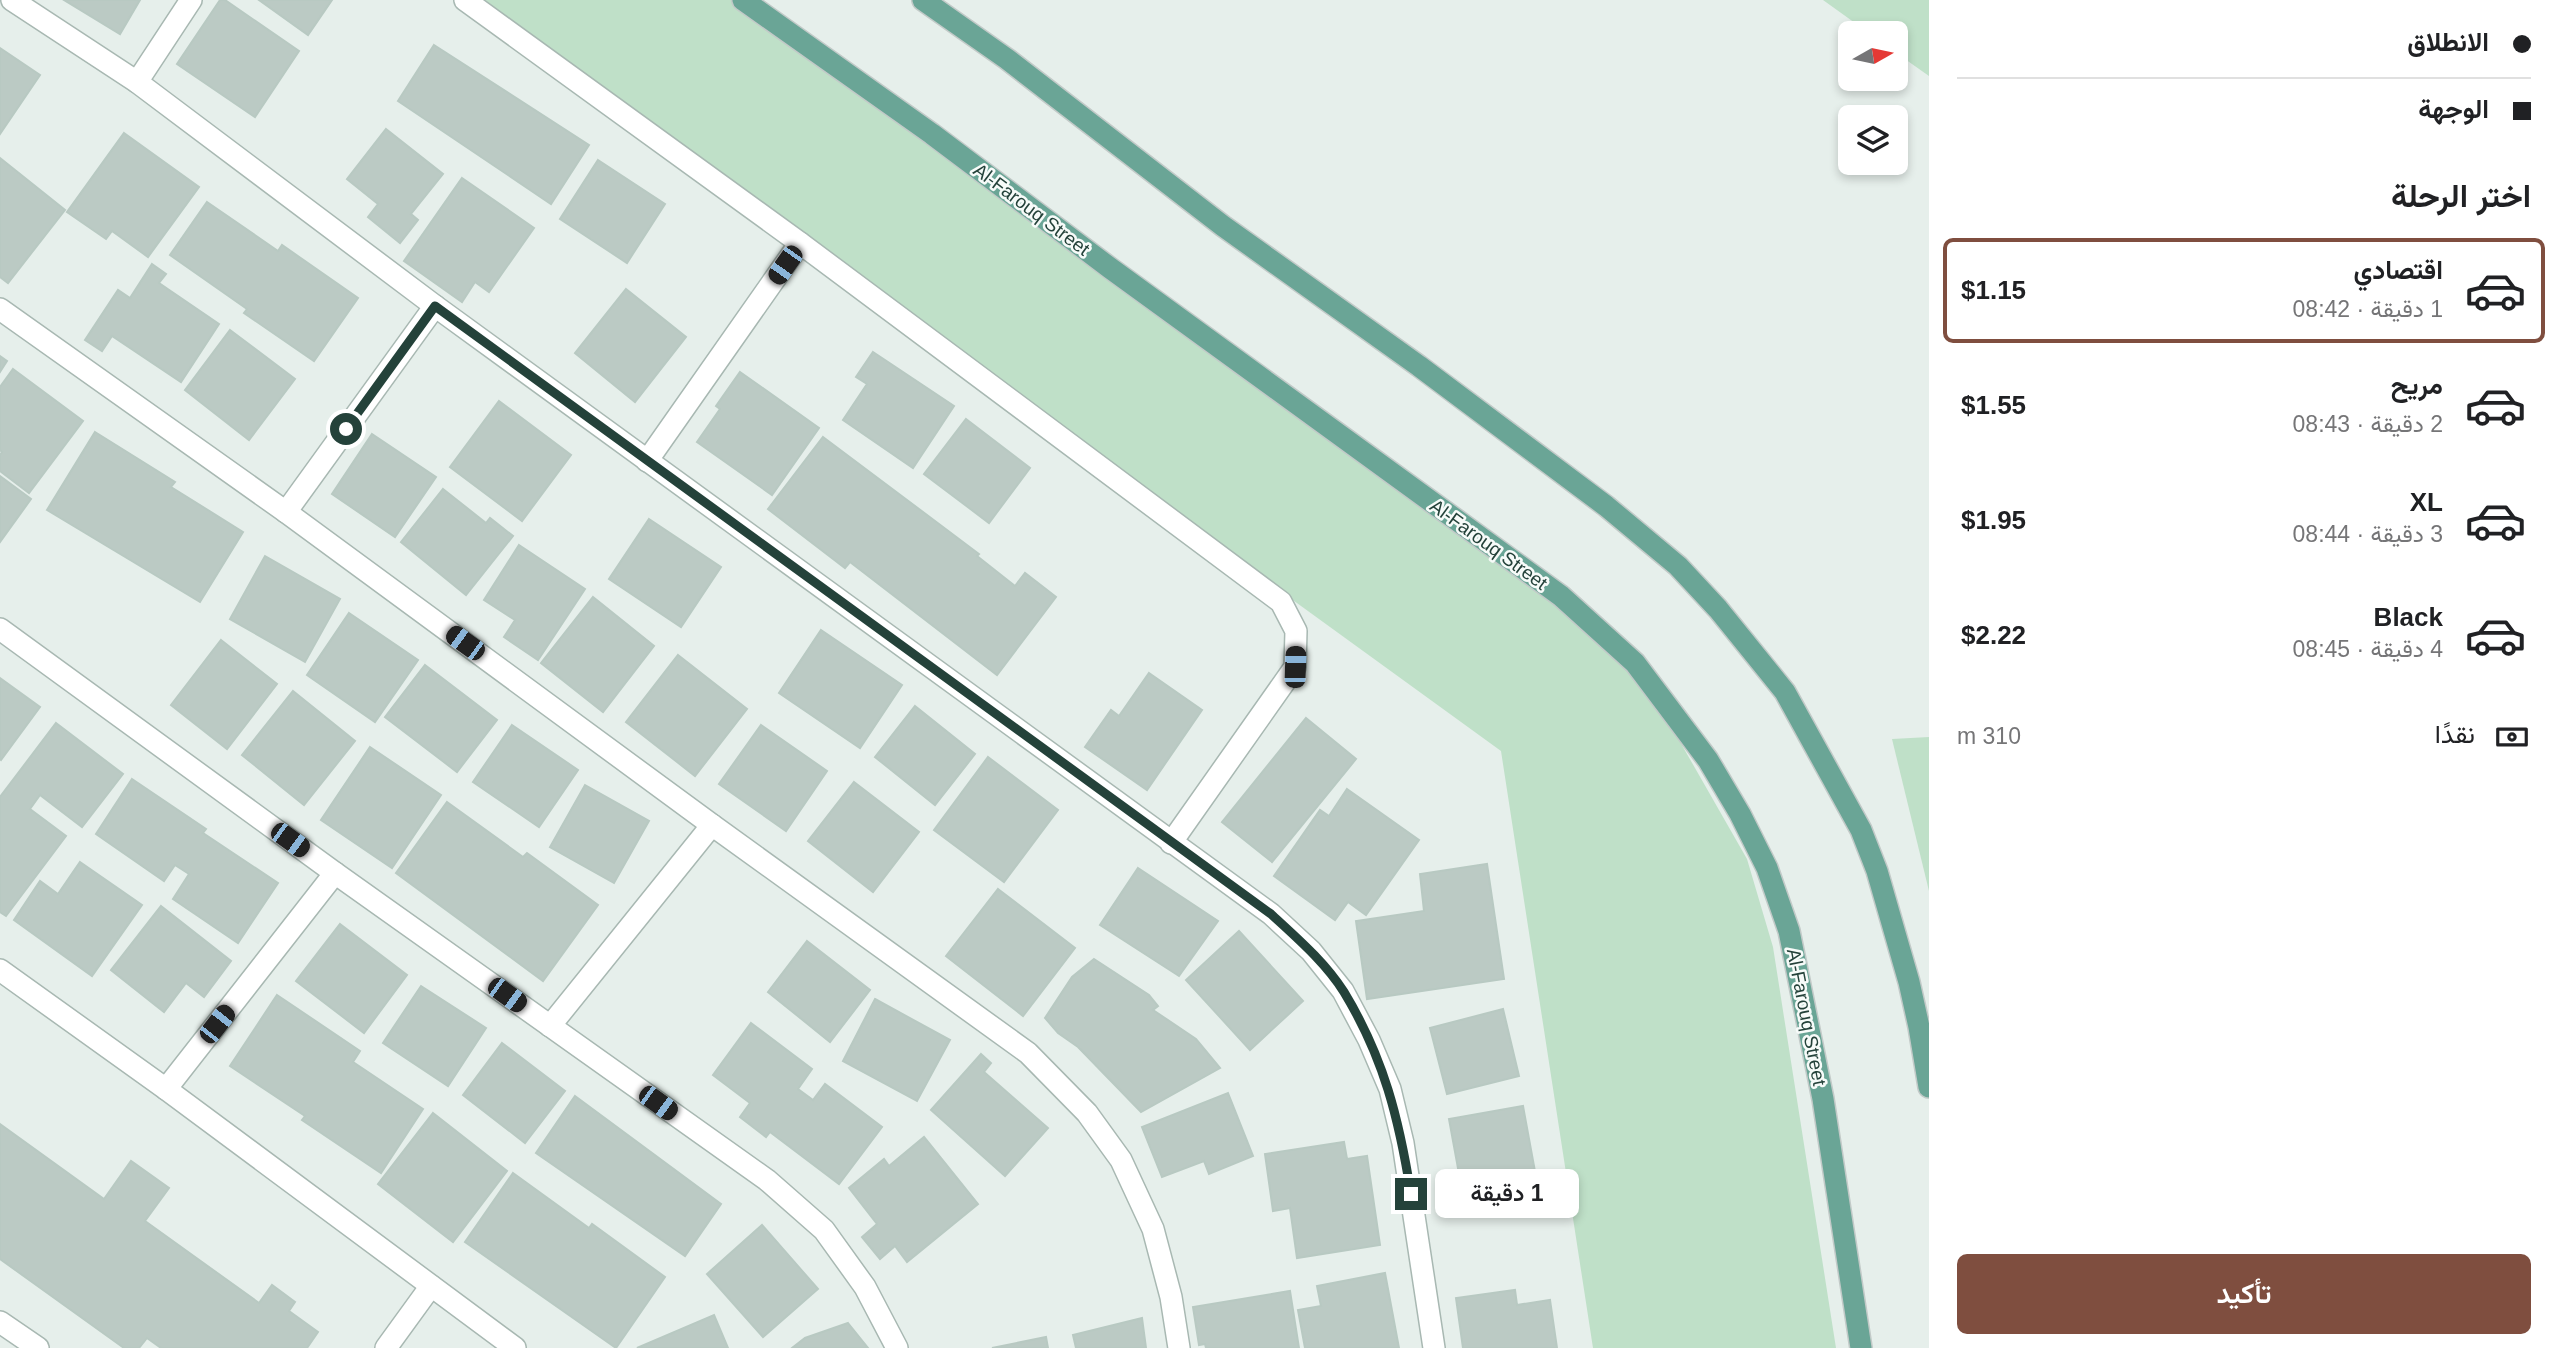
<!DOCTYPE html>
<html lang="ar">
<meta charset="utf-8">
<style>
:root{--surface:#fff;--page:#f6f6f6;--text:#202124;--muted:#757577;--line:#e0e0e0;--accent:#7f4e3f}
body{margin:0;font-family:Arial,Vazirmatn,sans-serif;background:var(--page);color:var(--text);direction:rtl;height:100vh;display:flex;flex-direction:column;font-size:26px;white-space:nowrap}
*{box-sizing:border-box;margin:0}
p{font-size:23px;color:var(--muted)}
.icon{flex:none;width:38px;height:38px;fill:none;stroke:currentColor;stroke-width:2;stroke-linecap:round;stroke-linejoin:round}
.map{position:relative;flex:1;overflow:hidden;direction:ltr}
.panel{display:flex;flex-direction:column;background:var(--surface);width:630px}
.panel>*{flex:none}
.banner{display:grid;align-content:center;height:154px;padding:0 28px;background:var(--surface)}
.needle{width:46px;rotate:81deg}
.buttons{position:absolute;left:1838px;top:21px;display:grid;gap:14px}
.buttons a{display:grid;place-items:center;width:70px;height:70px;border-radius:10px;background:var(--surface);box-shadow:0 4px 10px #0003;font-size:35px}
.end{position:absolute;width:32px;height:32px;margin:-16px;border:9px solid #24423a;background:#fff;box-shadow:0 0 0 4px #fff}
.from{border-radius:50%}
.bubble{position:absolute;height:49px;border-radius:10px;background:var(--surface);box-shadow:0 4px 10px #0003;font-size:23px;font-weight:600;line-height:49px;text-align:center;direction:rtl}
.car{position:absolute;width:21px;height:42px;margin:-21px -10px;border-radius:9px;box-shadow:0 0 5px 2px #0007;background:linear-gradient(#222 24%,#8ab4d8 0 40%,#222 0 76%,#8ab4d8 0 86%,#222 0)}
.banner b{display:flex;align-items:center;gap:24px;height:66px;font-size:26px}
.banner b+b{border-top:2px solid var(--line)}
.banner i{width:18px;height:18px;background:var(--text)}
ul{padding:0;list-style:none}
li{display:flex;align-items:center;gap:21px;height:105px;margin:0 14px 10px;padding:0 14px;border:4px solid transparent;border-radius:10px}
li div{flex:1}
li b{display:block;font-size:26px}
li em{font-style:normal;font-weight:600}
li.current{border-color:var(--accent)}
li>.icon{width:63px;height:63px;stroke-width:1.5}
h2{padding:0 28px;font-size:32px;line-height:84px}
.pay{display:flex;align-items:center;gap:18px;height:77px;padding:0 28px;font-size:26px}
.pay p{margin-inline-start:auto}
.cta{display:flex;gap:14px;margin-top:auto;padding:14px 28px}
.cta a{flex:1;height:80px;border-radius:10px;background:var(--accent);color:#fff;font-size:28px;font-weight:600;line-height:80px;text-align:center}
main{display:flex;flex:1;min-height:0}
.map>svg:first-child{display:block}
.green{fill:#bfe0c8}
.building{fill:#bbcac4;stroke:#b8c9c2;stroke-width:2}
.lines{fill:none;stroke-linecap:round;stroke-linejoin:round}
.street-casing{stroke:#a8b8b2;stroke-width:24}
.primary-casing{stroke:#c2cac8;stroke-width:24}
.street{stroke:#fff;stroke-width:21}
.primary{stroke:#6aa596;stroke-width:21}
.route{stroke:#24423a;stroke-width:9}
.labels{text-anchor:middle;stroke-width:5;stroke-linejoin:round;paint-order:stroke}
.street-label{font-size:19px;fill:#24423a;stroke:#f7fbf9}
</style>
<main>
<section class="panel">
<div class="banner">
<b><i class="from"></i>الانطلاق</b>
<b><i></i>الوجهة</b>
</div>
<h2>اختر الرحلة</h2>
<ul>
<li class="current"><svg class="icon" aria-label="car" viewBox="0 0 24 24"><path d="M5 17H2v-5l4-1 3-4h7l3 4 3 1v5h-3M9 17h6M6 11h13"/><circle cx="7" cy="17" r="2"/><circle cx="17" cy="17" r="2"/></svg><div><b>اقتصادي</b><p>1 دقيقة · 08:42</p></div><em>$1.15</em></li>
<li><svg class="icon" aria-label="car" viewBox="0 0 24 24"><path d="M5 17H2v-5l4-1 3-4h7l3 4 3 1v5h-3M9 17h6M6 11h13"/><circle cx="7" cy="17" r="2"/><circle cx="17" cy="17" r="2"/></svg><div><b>مريح</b><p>2 دقيقة · 08:43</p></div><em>$1.55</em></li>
<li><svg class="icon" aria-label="car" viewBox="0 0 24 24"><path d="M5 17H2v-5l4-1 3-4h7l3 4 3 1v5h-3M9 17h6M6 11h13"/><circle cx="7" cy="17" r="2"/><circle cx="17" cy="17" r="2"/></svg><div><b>XL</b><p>3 دقيقة · 08:44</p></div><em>$1.95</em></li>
<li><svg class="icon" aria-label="car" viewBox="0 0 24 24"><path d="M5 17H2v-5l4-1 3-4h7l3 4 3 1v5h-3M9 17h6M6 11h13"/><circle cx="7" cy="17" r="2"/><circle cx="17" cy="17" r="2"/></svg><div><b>Black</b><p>4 دقيقة · 08:45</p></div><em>$2.22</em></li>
</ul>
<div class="pay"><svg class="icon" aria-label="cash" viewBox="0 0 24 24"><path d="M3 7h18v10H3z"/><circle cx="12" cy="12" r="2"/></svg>نقدًا<p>310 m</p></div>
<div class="cta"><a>تأكيد</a></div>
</section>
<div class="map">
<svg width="1929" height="1348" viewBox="0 0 1929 1348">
<rect width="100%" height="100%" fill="#e6efeb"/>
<g class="green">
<polygon points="466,0 740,0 1635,663 1747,859 1773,947 1836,1348 1593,1348 1501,751"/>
<polygon points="1823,0 1929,0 1929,76 1895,52 1895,33 1869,33"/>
<polygon points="1929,737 1929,891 1892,739"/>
</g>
<g class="building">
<polygon points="64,0 140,0 120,34"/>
<polygon points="220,0 225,0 299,51 255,117 177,64"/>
<polygon points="259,0 332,0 308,35"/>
<polygon points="434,45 589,145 551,204 398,101"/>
<polygon points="0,48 40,75 0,134"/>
<polygon points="386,129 443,174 411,214 418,220 400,243 368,217 378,204 347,179"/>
<polygon points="124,133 199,187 148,257 112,231 106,239 67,212"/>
<polygon points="0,158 65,210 8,283 0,277"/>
<polygon points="598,160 665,204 627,263 560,219"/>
<polygon points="462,178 534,228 489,292 475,282 462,302 404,261"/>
<polygon points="207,202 278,251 282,245 358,298 314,361 244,313 247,309 170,255"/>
<polygon points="152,264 166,274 159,283 219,324 181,382 112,336 102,351 85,340 118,290 130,298"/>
<polygon points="626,289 686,337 635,402 575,353"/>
<polygon points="230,330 295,379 249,440 185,390"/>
<polygon points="873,352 954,406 913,468 843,420 867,384 856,377"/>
<polygon points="0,356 7,361 0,372"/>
<polygon points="13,369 83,421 29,493 0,471 0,455 2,452 0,450 0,387"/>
<polygon points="740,372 819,428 772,495 697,442 720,409 716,406"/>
<polygon points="499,401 571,455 522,521 450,467"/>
<polygon points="966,419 1030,468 989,523 924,474"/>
<polygon points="95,432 175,482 171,487 243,532 200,602 47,510"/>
<polygon points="372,434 436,477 395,537 332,494"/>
<polygon points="823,437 979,554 977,556 1015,586 1025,573 1056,597 997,675 850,562 845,568 768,509"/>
<polygon points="0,476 31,499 0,542"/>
<polygon points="443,489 486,523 490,518 513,536 466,595 401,542"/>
<polygon points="649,519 721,567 681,627 609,579"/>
<polygon points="519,545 585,589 538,660 504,637 515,620 484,600"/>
<polygon points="265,556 340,599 305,662 230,619"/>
<polygon points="593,597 654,646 603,712 541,663"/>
<polygon points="349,613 418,660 375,722 307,675"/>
<polygon points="821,630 902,685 860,748 779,693"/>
<polygon points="221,640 277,684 227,749 171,705"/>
<polygon points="678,655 747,709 695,776 626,722"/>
<polygon points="425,665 497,720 457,772 385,717"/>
<polygon points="1149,673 1202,710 1147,790 1085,747 1111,710 1119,716"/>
<polygon points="0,678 40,707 1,760 0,759"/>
<polygon points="293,691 355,741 304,805 242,755"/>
<polygon points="915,706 975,754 935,805 875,757"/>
<polygon points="1306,718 1356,759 1272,862 1222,822"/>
<polygon points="56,723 123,774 82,827 40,795 30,809 66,836 6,916 0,912 0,797"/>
<polygon points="512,725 578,770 539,827 473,782"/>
<polygon points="761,725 827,771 786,831 719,784"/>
<polygon points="370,747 441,795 392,868 321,820"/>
<polygon points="988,757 1058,810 1004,882 934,830"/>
<polygon points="132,779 206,829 203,833 278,883 238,943 173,899 189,874 175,865 164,881 96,834"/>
<polygon points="854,782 919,832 873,892 808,841"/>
<polygon points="585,785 649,821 614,883 550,847"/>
<polygon points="1347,789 1419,840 1366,915 1348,902 1335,920 1274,876 1320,810 1329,816"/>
<polygon points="447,802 523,857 527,853 598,905 543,981 396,873"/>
<polygon points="80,862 142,905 92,976 14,920 40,881 58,894"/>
<polygon points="1487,864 1504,979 1367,999 1356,921 1424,911 1420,874"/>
<polygon points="1138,868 1218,921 1179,976 1100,925"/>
<polygon points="998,889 1075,948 1023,1016 946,956"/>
<polygon points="161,906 231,961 204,997 186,983 164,1012 111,970"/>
<polygon points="340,924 407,975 364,1033 296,981"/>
<polygon points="1239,931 1303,1001 1250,1050 1186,980"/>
<polygon points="807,941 870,990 830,1042 768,992"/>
<polygon points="1094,959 1149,995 1158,1006 1153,1010 1196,1039 1220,1068 1141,1112 1078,1047 1058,1033 1045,1018 1072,977"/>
<polygon points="421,986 486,1028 448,1086 383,1043"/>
<polygon points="277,995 360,1051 353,1062 423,1109 381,1173 302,1120 305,1116 230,1066"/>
<polygon points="875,999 950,1040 917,1101 843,1061"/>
<polygon points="1503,1009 1519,1076 1447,1094 1430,1028"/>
<polygon points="751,1023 812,1069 798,1089 813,1100 825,1084 882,1127 839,1184 770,1132 766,1137 740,1117 750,1103 713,1075"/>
<polygon points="502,1043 565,1091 525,1143 463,1095"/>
<polygon points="981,1054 991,1063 984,1072 1048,1128 1005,1176 931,1110"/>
<polygon points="1228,1093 1253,1156 1209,1174 1204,1161 1162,1177 1142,1127"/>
<polygon points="575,1096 721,1204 685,1256 536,1153"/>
<polygon points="1523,1106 1536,1177 1462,1190 1449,1119"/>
<polygon points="433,1113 507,1171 453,1242 378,1184"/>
<polygon points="0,1124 104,1199 131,1161 169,1188 145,1221 259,1303 272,1285 295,1302 289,1311 318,1332 307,1348 161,1348 147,1338 139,1348 124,1348 0,1259"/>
<polygon points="924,1137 978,1204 907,1262 895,1246 880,1259 862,1237 877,1224 849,1188 884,1159 889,1166"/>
<polygon points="1344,1142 1347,1159 1367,1156 1380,1245 1297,1258 1290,1208 1273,1211 1265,1154"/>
<polygon points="513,1173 589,1228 592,1224 665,1277 616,1348 465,1242"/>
<polygon points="762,1225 818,1289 763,1337 707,1274"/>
<polygon points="1385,1273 1399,1348 1305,1348 1298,1310 1321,1306 1317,1286"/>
<polygon points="1515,1290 1517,1305 1550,1300 1557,1348 1463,1348 1456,1298"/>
<polygon points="1290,1291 1299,1348 1206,1348 1205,1344 1199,1345 1193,1307"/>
<polygon points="714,1315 728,1348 637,1348"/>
<polygon points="1142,1318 1146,1348 1076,1348 1073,1335"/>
<polygon points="848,1323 868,1348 792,1348 805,1338"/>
<polygon points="1046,1337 1048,1348 992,1348"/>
</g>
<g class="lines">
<g class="street-casing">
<g id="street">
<polyline points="12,0 137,82 435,306 1271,914 1311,951 1343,991 1369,1040 1390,1089 1403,1143 1434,1348"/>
<polyline points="465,0 800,243 1281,602 1296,631 1295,667 1171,843"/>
<polyline points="137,82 191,0"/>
<polyline points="0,309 286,512 712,825 1028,1053 1087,1113 1121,1160 1153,1229 1171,1297 1179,1348"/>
<polyline points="647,461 800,243"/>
<polyline points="286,512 435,306"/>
<polyline points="0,629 335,873 767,1180 824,1230 865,1287 897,1348"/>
<polyline points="0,970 166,1089 515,1348"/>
<polyline points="550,1026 712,825"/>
<polyline points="166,1089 335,873"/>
<polyline points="0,1322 38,1348"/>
<polyline points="386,1348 431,1286"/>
</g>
</g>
<g class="primary-casing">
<g id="primary">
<polyline points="743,0 932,134 1110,268 1561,596 1635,663 1708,760 1740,814 1767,868 1789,931 1823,1099 1861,1348"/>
<polyline points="923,0 1007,59 1223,226 1419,366 1606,506 1678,566 1718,609 1785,692 1861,830 1877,871 1909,982 1919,1027 1929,1087"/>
</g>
</g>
<use href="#street" class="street"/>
<use href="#primary" class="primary"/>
</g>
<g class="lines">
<path class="route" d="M346 429 435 306 1271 914C1297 938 1325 962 1344 992 1384 1058 1399 1119 1411 1194"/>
</g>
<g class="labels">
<g class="street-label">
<text transform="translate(1032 209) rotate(37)" y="7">Al-Farouq Street</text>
<text transform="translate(1489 544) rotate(36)" y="7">Al-Farouq Street</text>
<text transform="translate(1807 1017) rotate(79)" y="7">Al-Farouq Street</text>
</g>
</g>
</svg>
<div class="buttons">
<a><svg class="needle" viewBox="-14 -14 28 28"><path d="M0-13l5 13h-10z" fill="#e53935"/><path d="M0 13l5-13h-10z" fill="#757577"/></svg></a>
<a><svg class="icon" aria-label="layers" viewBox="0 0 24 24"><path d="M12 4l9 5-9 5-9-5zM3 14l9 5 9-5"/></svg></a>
</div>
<i class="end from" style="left:346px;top:429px"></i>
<i class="end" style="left:1411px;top:1194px"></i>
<div class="bubble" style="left:1435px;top:1169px;width:144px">1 دقيقة</div>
<i class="car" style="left:785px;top:265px;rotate:215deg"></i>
<i class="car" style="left:465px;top:643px;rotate:306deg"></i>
<i class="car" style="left:1295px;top:667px;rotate:2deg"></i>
<i class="car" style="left:290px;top:840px;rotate:126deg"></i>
<i class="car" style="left:507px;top:995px;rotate:126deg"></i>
<i class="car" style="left:217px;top:1024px;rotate:38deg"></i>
<i class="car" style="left:658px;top:1103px;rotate:126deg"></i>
</div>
</main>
